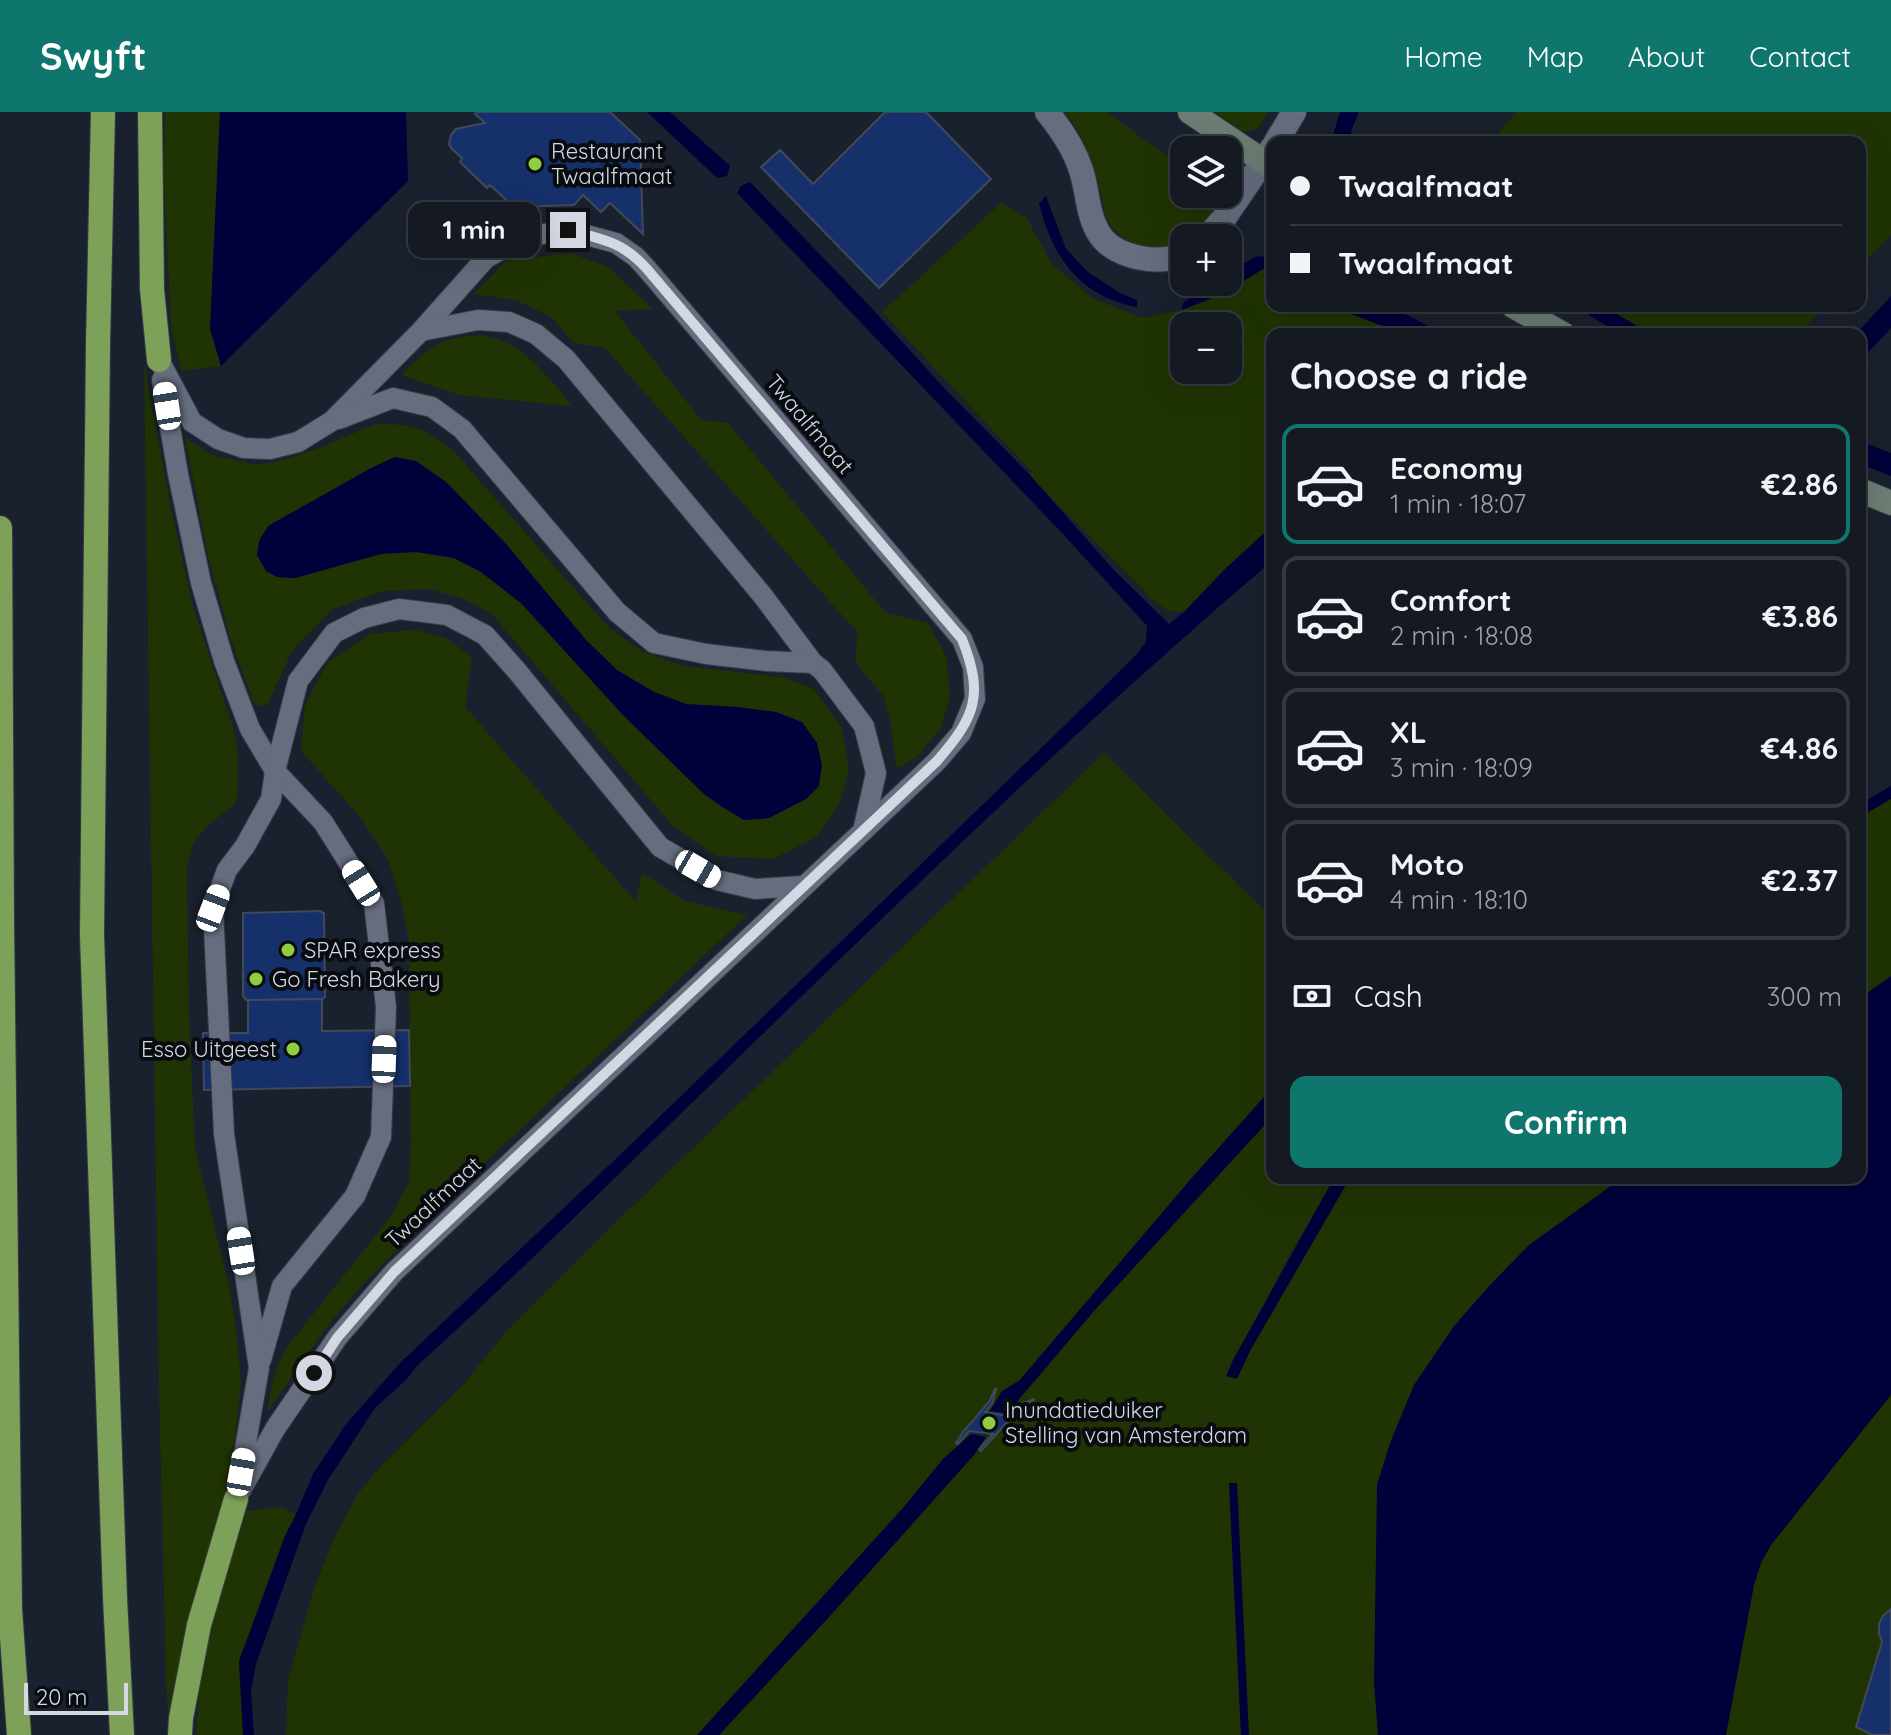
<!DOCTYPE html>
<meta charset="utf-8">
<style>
:root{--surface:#141922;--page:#21262f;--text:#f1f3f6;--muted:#9da0a5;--line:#333840;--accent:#0f766e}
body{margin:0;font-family:Quicksand,sans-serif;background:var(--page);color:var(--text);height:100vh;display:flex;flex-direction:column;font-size:30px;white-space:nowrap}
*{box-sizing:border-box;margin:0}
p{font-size:26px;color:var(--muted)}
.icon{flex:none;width:44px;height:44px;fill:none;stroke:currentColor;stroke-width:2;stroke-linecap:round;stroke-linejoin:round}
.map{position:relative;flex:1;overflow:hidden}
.details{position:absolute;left:1266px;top:216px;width:600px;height:856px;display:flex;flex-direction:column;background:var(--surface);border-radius:16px;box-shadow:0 8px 32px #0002,0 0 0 2px var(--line)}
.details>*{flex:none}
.guide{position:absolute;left:1266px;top:24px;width:600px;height:176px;border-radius:16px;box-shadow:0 8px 32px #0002,0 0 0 2px var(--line);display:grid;align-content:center;height:176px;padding:0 24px;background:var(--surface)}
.tools{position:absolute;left:1170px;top:24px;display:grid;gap:16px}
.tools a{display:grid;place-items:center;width:72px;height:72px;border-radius:16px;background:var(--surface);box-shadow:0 8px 32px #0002,0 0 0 2px var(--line);font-size:40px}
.scale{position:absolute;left:24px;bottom:20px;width:104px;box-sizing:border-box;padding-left:8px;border:4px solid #d4d8e2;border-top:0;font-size:22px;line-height:28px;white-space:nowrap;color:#d4d8e2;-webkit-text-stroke:6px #080b10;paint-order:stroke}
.end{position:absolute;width:36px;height:36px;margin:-18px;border:10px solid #d4d8e2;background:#111;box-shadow:0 0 0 4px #111}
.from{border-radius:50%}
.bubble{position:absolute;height:56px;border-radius:16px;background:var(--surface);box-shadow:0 8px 32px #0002,0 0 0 2px var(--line);font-size:26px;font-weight:700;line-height:56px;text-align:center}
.car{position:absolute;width:24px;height:48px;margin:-24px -12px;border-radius:10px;box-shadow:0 0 6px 2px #0007;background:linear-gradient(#fff 24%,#345 0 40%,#fff 0 76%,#345 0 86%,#fff 0)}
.guide b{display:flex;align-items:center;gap:28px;height:76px;font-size:30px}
.guide b+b{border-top:2px solid var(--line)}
.guide i{width:20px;height:20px;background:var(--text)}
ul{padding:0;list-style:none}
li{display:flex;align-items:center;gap:24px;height:120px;margin:0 16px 12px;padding:0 8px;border:4px solid var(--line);border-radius:16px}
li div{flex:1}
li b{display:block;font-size:30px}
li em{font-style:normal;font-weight:700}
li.current{border-color:var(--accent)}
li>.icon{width:72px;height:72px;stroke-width:1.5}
h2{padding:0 24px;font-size:36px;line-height:96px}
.pay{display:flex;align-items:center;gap:20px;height:88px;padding:0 24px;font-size:30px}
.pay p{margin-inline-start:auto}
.cta{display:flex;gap:16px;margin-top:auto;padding:16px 24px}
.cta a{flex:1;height:92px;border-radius:16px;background:var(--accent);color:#fff;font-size:32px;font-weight:700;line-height:92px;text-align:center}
header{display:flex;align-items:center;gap:48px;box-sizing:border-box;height:112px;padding:0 40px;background:var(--accent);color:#fff}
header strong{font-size:38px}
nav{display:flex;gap:44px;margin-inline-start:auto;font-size:28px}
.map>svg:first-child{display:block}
.green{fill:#203403;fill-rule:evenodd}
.water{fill:#00003a}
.building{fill:#16306c;stroke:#414958;stroke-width:2}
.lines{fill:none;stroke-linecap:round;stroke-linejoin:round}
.lane-casing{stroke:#373b47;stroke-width:22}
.street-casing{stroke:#373b47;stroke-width:26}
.secondary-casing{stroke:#373b47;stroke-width:26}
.highway-casing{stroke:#373b47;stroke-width:26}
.lane{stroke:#656d7e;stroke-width:20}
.street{stroke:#656d7e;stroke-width:24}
.secondary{stroke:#6c7d73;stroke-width:24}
.highway{stroke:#7ea15a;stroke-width:24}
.route{stroke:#d4d8e2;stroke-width:10}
.poi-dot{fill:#90cd41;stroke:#080b10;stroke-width:3}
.labels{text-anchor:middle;stroke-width:8;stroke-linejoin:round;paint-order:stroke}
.poi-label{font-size:22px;fill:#d4d8e2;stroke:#080b10;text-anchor:start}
.street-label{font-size:22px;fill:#d4d8e2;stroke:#080b10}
</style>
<header>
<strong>Swyft</strong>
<nav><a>Home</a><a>Map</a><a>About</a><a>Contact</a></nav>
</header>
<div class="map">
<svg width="1891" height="1623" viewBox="0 0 1891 1623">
<rect width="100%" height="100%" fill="#1a212e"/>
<g class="green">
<polygon points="165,0 220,0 210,217 221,254 181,259 171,213 164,72"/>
<path d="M1065 0H1106L1184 56V82H1216L1218 86C1213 103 1203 122 1184 126L1183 130C1178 132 1172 135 1166 136 1144 139 1118 128 1108 109 1103 100 1103 88 1100 78 1093 51 1083 22 1065 0Z"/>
<polygon points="1214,0 1268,0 1258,17 1243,20"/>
<polygon points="1516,0 1891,0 1891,123 1860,156 1860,30 1491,30"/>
<path d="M1001 91 1026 105 1052 152 1092 186 1142 206 1182 198 1222 182 1263 156 1272 160V194H1330L1380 213 1415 222H1272V414L1225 457 1184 500 1169 499 1156 491 1030 364 1032 360 882 200ZM1184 214H1228V258H1184Z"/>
<polygon points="531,138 535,146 550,143 573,142 608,155 653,197 615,199 701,308 728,311 886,501 928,511 946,544 950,584 941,616 917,645 897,656 890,608 884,585 856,551 857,520 605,236 574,231 551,205 516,188 474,182 504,151"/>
<polygon points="1604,194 1825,194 1799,222 1650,222"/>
<path d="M482 223C490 225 499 227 507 231 534 245 553 271 572 294L459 283 402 263C432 232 438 227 482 223Z"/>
<polygon points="144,251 171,397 193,495 234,619 238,642 238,680 235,692 208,713 193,732 187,755 189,905 195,1037 230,1178 237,1225 241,1270 236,1319 222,1402 170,1623 166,1569 159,1275"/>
<path d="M376 312C415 312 427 316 457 343L608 515 641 539 683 554 782 565 814 577 842 616 849 659 839 693 816 725 773 747 716 744 673 714 490 500 461 486 430 477 382 479 333 497 292 539 268 591 262 595 254 591 230 525 209 448 185 326 212 343 256 353 280 349 319 336ZM446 370 506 431 586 528 617 558 654 580 686 592 737 595 776 600 802 611 819 674 806 687 769 706 744 708 724 696 704 682 622 602 521 491 481 460 454 446 416 440 381 442 295 466 277 465 266 459 257 443Z"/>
<path d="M415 518 446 526 472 545 465 595 636 790 642 761 684 789 747 803 453 1081 362 1173 325 1217 268 1299C271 1272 274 1258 288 1234L391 1104 409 1070 411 1034 409 829 402 792 388 747 361 706 301 639 305 593 328 550 370 522Z"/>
<polygon points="1104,641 1272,806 1272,976 1190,1068 1019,1269 1002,1279 990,1299 971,1322 943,1347 903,1396 697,1623 286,1623 288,1568 313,1480 332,1431 357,1383 380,1355 463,1273 510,1215 609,1117"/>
<polygon points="1891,683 1891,1623 1246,1623 1229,1372 1241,1623 719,1623 829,1505 974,1343 986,1325 1035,1270 1094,1199 1272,1005 1272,1066 1334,1066 1284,1153 1259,1204 1348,1066 1860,1066 1860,701"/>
<polygon points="280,1395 296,1402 285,1424 239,1549 243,1623 196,1623 201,1559 215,1489 247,1399"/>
</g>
<g class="water">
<polygon points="220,0 406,0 408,69 221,254 210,217"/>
<polygon points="647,0 670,0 730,54 727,64 717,66"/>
<polygon points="1340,0 1359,0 1351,19 1355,30 1331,30"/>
<path d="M750 70 866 190 947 279 1030 363 1112 456 1169 512 1184 500 1225 457 1272 414V449C1062 628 865 823 667 1015 585 1095 503 1176 418 1253L406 1268 375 1296 328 1368 306 1412 256 1552 251 1579 254 1623H243L239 1549 285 1424 296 1402 313 1362 346 1312 401 1250 624 1039 1064 614 1136 543 1146 530 1147 514 1062 421 737 81 741 74Z"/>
<path d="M1046 84 1066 137 1088 160 1120 181 1137 188V195C1080 185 1052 145 1039 91Z"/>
<polygon points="1267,144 1272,145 1272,160 1263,157 1222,182 1182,198 1183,191 1212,170 1228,170 1228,161 1255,145"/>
<polygon points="1891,184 1891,216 1860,249 1860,222 1856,222"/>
<polygon points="1330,194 1381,194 1401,200 1444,222 1415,222 1380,213"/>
<polygon points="1574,194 1604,194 1650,222 1620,222"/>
<polygon points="1860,329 1891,341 1891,364 1860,352"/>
<polygon points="395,345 416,349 446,370 506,432 586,528 617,558 654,580 686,592 737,595 776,600 802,610 817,631 822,653 819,674 806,687 769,706 744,708 724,696 704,682 622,602 521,491 481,460 454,446 416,440 381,442 295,466 277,465 266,459 257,443 259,429 268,414 371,356"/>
<polygon points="1891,674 1891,687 1860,705 1860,692"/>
<polygon points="1891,864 1891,1283 1771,1433 1761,1451 1754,1473 1726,1623 1378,1623 1374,1570 1377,1373 1390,1331 1414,1273 1454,1214 1490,1173 1529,1133 1622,1066 1860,1066 1860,886"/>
<polygon points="1272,976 1272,1005 1094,1199 1007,1301 990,1299 1002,1279 1019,1269 1190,1068"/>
<polygon points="1334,1066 1350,1066 1250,1239 1237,1267 1226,1264 1233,1248"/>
<polygon points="971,1322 986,1325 974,1343 829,1505 719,1623 697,1623 903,1396 943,1347"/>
<polygon points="1229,1371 1237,1371 1249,1623 1241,1623"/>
</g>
<g class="building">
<polygon points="477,0 610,0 640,28 643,122 610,91 601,100 583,83 574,93 514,95 490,73 487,76 460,50 462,46 452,37 449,32 451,23 456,17 485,11 475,2"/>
<polygon points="885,0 926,0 991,67 879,176 761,55 780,38 813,72"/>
<polygon points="320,799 324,801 325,885 322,887 246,888 243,884 243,801"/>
<polygon points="322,887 322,919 409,918 410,974 204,978 203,921 248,921 248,888"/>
<polygon points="995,1277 996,1277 992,1292 985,1300 1009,1304 1020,1292 1034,1287 1034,1288 1021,1295 981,1339 979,1337 993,1322 969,1319 958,1332 956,1331 963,1320 989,1290"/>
<polygon points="1891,1497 1891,1623 1873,1623 1856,1615 1882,1530 1879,1521 1879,1512 1883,1504"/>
</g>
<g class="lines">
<g class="lane-casing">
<g id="lane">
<polyline points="421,219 486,146 525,125 568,118 616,131 636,145 647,157 962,527 973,555 975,587 961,621 937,649 863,719"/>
<polyline points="159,248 192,310 218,327 244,336 270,337 298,330 332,309 421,219 478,208 509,210 536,222 566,247 763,484 813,551 822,558 864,614 876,661 863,719 394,1160 337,1226 275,1317 236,1387"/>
<polyline points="162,268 178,362 201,471 224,549 250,617 275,659 323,710 374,791 386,895 381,1025 355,1084 282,1174 261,1248"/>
<polyline points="339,307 393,286 432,295 462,317 617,500 654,531 706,542 766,549 813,551"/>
<polyline points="239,1371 259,1256 224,1022 213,796 227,758 245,734 271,687 275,659 298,569 334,521 364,506 399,497 447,503 485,523 517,559 660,735 717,768 755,777 803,774"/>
</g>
</g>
<g class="street-casing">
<g id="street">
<path d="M1047 0C1061 17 1074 36 1081 58 1088 79 1087 104 1100 123 1115 146 1161 154 1184 142"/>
<polyline points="1276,30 1294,0"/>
<polyline points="1206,126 1225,105 1272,36"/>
</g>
</g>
<g class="secondary-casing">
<g id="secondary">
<polyline points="1190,0 1272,55"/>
<polyline points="1513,194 1563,222"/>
<polyline points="1860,378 1891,391"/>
</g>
</g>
<g class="highway-casing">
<g id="highway">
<polyline points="103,0 98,231 92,823 115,1486 122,1623"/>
<polyline points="150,0 152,177 159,248"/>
<polyline points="0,416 2,810 10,1497 19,1623"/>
<polyline points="180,1623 181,1606 199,1513 236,1387"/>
</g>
</g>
<use href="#lane" class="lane"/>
<use href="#street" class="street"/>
<use href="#secondary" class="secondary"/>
<use href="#highway" class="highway"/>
</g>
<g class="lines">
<path class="route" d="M314 1261 337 1226 394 1160 937 649C976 604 984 583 962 527L647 157C622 129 601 127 568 118"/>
</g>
<g class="poi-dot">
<circle cx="535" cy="52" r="8"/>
<circle cx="288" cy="838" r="8"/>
<circle cx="256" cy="867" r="8"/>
<circle cx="293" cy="937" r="8"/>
<circle cx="989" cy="1311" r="8"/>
</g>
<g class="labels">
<g class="poi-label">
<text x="551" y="47">Restaurant<tspan x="551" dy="25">Twaalfmaat</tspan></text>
<text x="304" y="846">SPAR express</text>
<text x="272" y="875">Go Fresh Bakery</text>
<text x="277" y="945" text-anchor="end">Esso Uitgeest</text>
<text x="1005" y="1306">Inundatieduiker<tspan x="1005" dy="25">Stelling van Amsterdam</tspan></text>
</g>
<g class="street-label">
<text transform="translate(810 312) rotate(50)" y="8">Twaalfmaat</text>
<text transform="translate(433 1090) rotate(-43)" y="8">Twaalfmaat</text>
</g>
</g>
</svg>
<div class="tools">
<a><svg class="icon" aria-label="layers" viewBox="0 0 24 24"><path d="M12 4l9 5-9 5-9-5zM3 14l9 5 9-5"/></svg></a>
<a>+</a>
<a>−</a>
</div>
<div class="scale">20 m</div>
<i class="end from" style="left:314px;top:1261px"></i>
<i class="end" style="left:568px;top:118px"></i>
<div class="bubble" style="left:408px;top:90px;width:132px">1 min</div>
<i class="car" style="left:167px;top:294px;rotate:351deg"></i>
<i class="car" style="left:698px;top:757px;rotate:120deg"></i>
<i class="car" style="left:361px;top:771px;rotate:328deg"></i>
<i class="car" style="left:213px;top:796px;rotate:21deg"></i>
<i class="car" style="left:384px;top:947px;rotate:2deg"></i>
<i class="car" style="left:241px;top:1139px;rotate:351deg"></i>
<i class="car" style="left:241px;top:1360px;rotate:10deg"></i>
<div class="guide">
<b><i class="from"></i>Twaalfmaat</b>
<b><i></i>Twaalfmaat</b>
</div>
<section class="details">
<h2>Choose a ride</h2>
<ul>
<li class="current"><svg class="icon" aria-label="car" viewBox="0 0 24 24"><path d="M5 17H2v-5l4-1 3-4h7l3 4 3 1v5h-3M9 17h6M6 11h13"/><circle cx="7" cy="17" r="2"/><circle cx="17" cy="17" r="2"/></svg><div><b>Economy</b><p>1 min · 18:07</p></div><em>€2.86</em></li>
<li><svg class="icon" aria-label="car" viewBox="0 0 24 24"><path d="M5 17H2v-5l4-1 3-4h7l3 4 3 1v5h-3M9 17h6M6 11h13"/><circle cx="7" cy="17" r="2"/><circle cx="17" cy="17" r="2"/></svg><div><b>Comfort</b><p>2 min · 18:08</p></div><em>€3.86</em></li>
<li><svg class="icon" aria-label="car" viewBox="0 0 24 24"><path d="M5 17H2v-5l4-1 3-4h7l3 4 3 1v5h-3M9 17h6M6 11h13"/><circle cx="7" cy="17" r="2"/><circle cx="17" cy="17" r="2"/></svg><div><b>XL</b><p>3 min · 18:09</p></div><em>€4.86</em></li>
<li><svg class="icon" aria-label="car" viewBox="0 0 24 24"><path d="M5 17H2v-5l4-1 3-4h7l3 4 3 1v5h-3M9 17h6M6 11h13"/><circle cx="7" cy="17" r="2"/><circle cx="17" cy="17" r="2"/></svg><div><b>Moto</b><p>4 min · 18:10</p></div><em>€2.37</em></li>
</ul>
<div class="pay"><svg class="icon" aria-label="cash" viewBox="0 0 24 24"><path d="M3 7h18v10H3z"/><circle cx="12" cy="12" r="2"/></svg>Cash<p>300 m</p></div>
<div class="cta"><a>Confirm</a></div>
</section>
</div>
